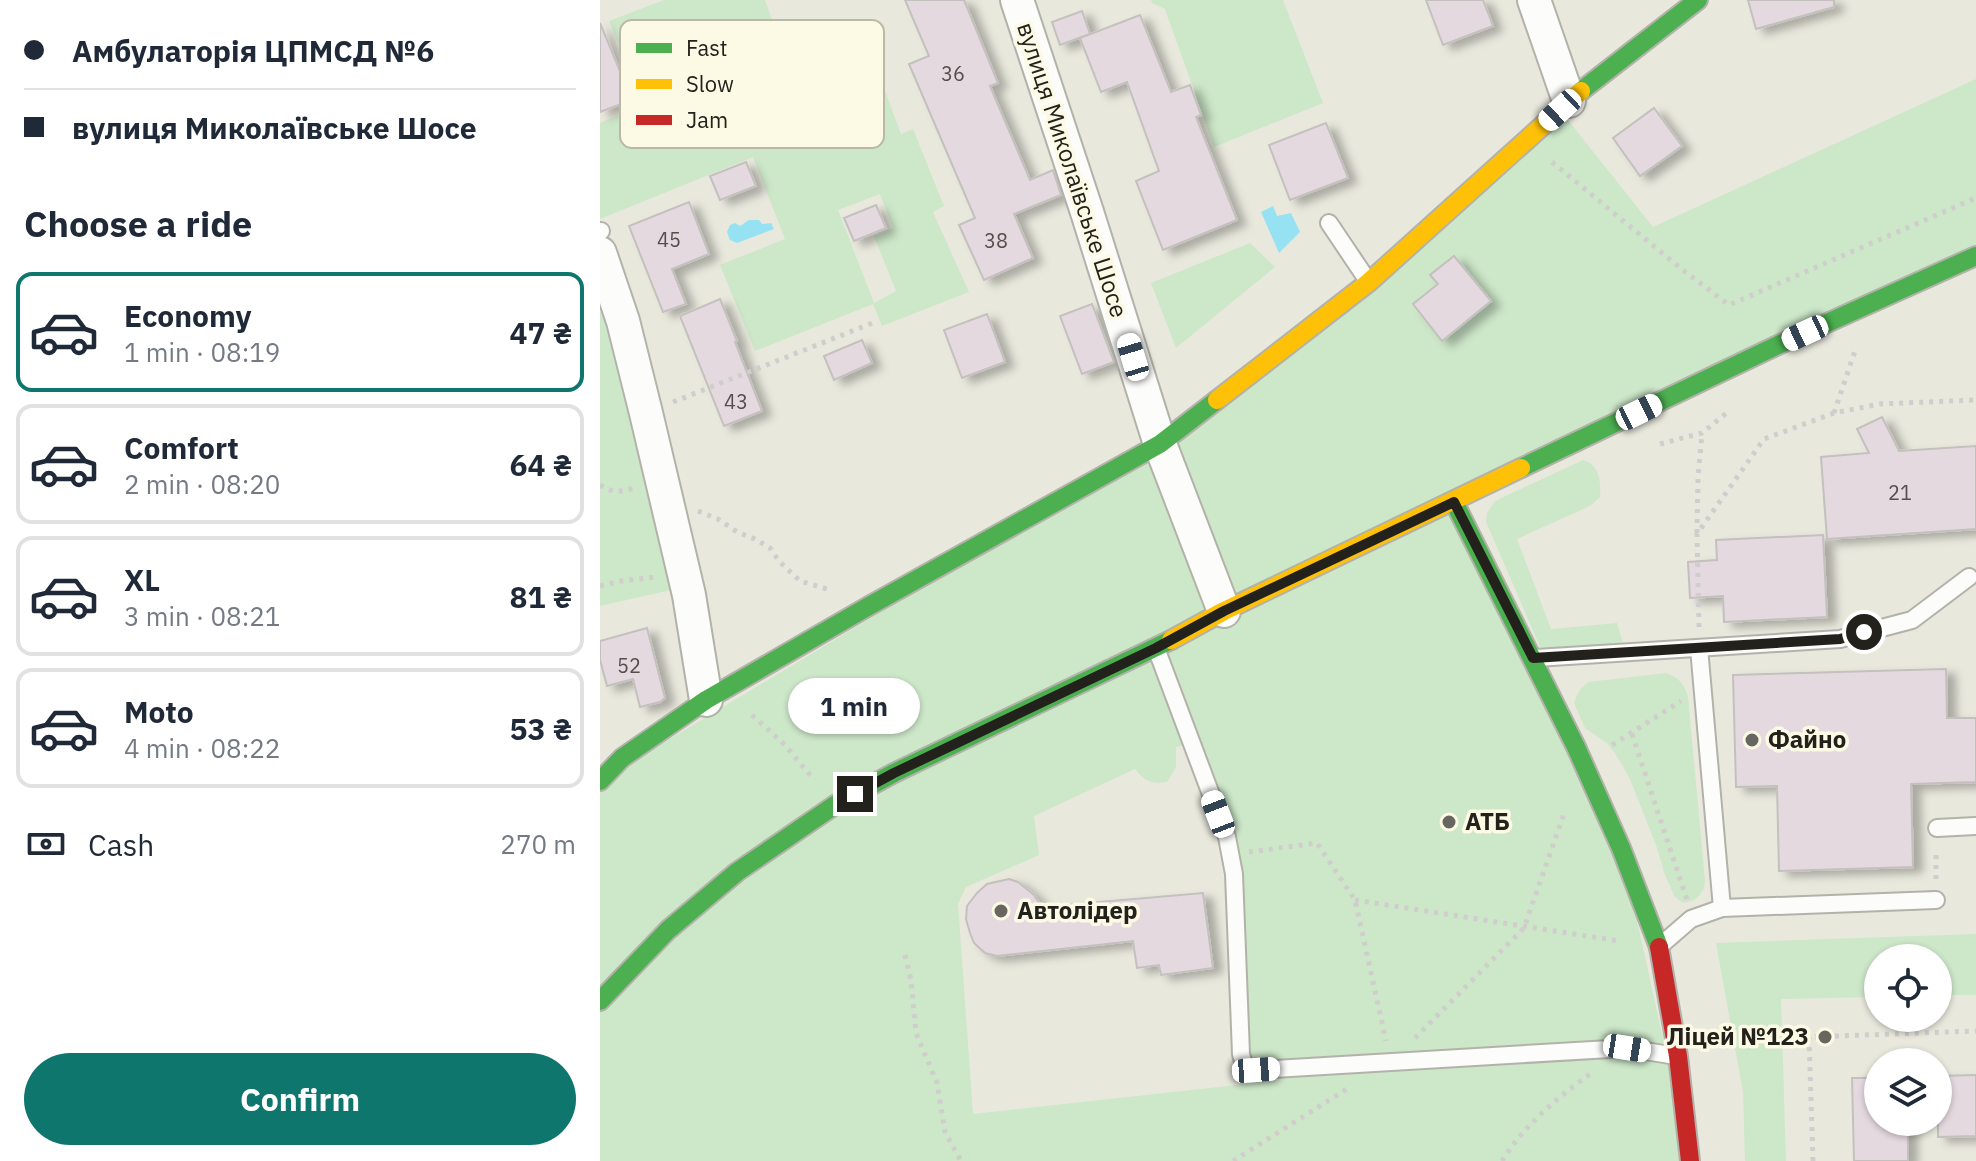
<!DOCTYPE html>
<meta charset="utf-8">
<style>
:root{--surface:#fff;--page:#f2f2f3;--text:#1f2937;--muted:#747a83;--line:#e0e1e3;--accent:#0f766e}
body{margin:0;font-family:"IBM Plex Sans",sans-serif;background:var(--page);color:var(--text);height:100vh;display:flex;flex-direction:column;font-size:30px;white-space:nowrap}
*{box-sizing:border-box;margin:0}
p{font-size:26px;color:var(--muted)}
.icon{flex:none;width:44px;height:44px;fill:none;stroke:currentColor;stroke-width:2;stroke-linecap:round;stroke-linejoin:round}
.map{position:relative;flex:1;overflow:hidden}
.details{display:flex;flex-direction:column;background:var(--surface);width:600px}
.details>*{flex:none}
.guide{display:grid;align-content:center;height:176px;padding:0 24px;background:var(--surface)}
.buttons{position:absolute;left:1264px;top:944px;display:grid;gap:16px}
.buttons a{display:grid;place-items:center;width:88px;height:88px;border-radius:50%;background:var(--surface);box-shadow:0 2px 6px #0004;font-size:40px}
.end{position:absolute;width:36px;height:36px;margin:-18px;border:10px solid #23211b;background:#fff;box-shadow:0 0 0 4px #fff}
.from{border-radius:50%}
.bubble{position:absolute;height:56px;border-radius:28px;background:var(--surface);box-shadow:0 2px 6px #0004;font-size:26px;font-weight:700;line-height:56px;text-align:center}
.car{position:absolute;width:24px;height:48px;margin:-24px -12px;border-radius:10px;box-shadow:0 0 6px 2px #0007;background:linear-gradient(#fff 24%,#345 0 40%,#fff 0 76%,#345 0 86%,#fff 0)}
.guide b{display:flex;align-items:center;gap:28px;height:76px;font-size:30px}
.guide b+b{border-top:2px solid var(--line)}
.guide i{width:20px;height:20px;background:var(--text)}
ul{padding:0;list-style:none}
li{display:flex;align-items:center;gap:24px;height:120px;margin:0 16px 12px;padding:0 8px;border:4px solid var(--line);border-radius:16px}
li div{flex:1}
li b{display:block;font-size:30px}
li em{font-style:normal;font-weight:700}
li.on{border-color:var(--accent)}
li>.icon{width:72px;height:72px;stroke-width:1.5}
h2{padding:0 24px;font-size:36px;line-height:96px}
.pay{display:flex;align-items:center;gap:20px;height:88px;padding:0 24px;font-size:30px}
.pay p{margin-inline-start:auto}
.primary-button{display:flex;gap:16px;margin-top:auto;padding:16px 24px}
.primary-button a{flex:1;height:92px;border-radius:48px;background:var(--accent);color:#fff;font-size:32px;font-weight:700;line-height:92px;text-align:center}
main{display:flex;flex:1;min-height:0}
.map>svg:first-child{display:block}
.green{fill:#cde7c9;fill-rule:evenodd}
.water{fill:#96e2f2}
.building{fill:#e5d9e0;stroke:#c3c0be;stroke-width:2;filter:url(#shadow)}
.lines{fill:none;stroke-linecap:round;stroke-linejoin:round}
.lane-casing{stroke:#b3b2aa;stroke-width:20}
.street-casing{stroke:#b3b2aa;stroke-width:36}
.fast-casing{stroke:#b3b2aa;stroke-width:22}
.slow-casing{stroke:#b3b2aa;stroke-width:22}
.jam-casing{stroke:#b3b2aa;stroke-width:22}
.path{stroke:#cfcecc;stroke-width:5;stroke-dasharray:4 6;stroke-linecap:butt}
.lane{stroke:#fcfcfa;stroke-width:16}
.street{stroke:#fcfcfa;stroke-width:32}
.fast{stroke:#4caf50;stroke-width:18}
.slow{stroke:#ffc107;stroke-width:18}
.jam{stroke:#c62828;stroke-width:18}
.route{stroke:#23211b;stroke-width:10}
.poi-dot{fill:#68675f;stroke:#fcf9e5;stroke-width:3}
.labels{text-anchor:middle;stroke-width:7;stroke-linejoin:round;paint-order:stroke}
.number-label{font-size:20px;fill:#544f4c}
.street-label{font-size:24px;fill:#23211b;stroke:#fcf9e5}
.poi-label{font-size:24px;font-weight:bold;fill:#23211b;stroke:#fcf9e5;text-anchor:start}
.key{fill:#fcf9e5;stroke:#bbb8a8;stroke-width:2}
.key-label{font-size:22px;fill:#23211b}
</style>
<main>
<section class="details">
<div class="guide">
<b><i class="from"></i>Амбулаторія ЦПМСД №6</b>
<b><i></i>вулиця Миколаївське Шосе</b>
</div>
<h2>Choose a ride</h2>
<ul>
<li class="on"><svg class="icon" aria-label="car" viewBox="0 0 24 24"><path d="M5 17H2v-5l4-1 3-4h7l3 4 3 1v5h-3M9 17h6M6 11h13"/><circle cx="7" cy="17" r="2"/><circle cx="17" cy="17" r="2"/></svg><div><b>Economy</b><p>1 min · 08:19</p></div><em>47 ₴</em></li>
<li><svg class="icon" aria-label="car" viewBox="0 0 24 24"><path d="M5 17H2v-5l4-1 3-4h7l3 4 3 1v5h-3M9 17h6M6 11h13"/><circle cx="7" cy="17" r="2"/><circle cx="17" cy="17" r="2"/></svg><div><b>Comfort</b><p>2 min · 08:20</p></div><em>64 ₴</em></li>
<li><svg class="icon" aria-label="car" viewBox="0 0 24 24"><path d="M5 17H2v-5l4-1 3-4h7l3 4 3 1v5h-3M9 17h6M6 11h13"/><circle cx="7" cy="17" r="2"/><circle cx="17" cy="17" r="2"/></svg><div><b>XL</b><p>3 min · 08:21</p></div><em>81 ₴</em></li>
<li><svg class="icon" aria-label="car" viewBox="0 0 24 24"><path d="M5 17H2v-5l4-1 3-4h7l3 4 3 1v5h-3M9 17h6M6 11h13"/><circle cx="7" cy="17" r="2"/><circle cx="17" cy="17" r="2"/></svg><div><b>Moto</b><p>4 min · 08:22</p></div><em>53 ₴</em></li>
</ul>
<div class="pay"><svg class="icon" aria-label="cash" viewBox="0 0 24 24"><path d="M3 7h18v10H3z"/><circle cx="12" cy="12" r="2"/></svg>Cash<p>270 m</p></div>
<div class="primary-button"><a>Confirm</a></div>
</section>
<div class="map">
<svg width="1376" height="1161" viewBox="0 0 1376 1161">
<defs>
<filter id="shadow"><feDropShadow dx="9" dy="5" stdDeviation="4" flood-color="#0004"/></filter>
</defs>
<rect width="100%" height="100%" fill="#e9e8dd"/>
<g class="green">
<path d="M64 0H165L189 68 267 42 301 134 313 129 344 206 333 212 369 292 282 326 273 304 155 351 120 265 185 239 153 157 0 219V123L45 104 9 21ZM280 194 293 228 274 236 296 291 274 303 238 210Z"/>
<polygon points="551,0 683,0 723,103 614,147 565,9 552,3"/>
<path d="M1376 79V256L854 502 1021 848 1090 1161H0V781L560 444 960 110 1053 227ZM591 743 634 874 646 1084 373 1114 358 904 366 887 439 855 434 816 535 769C545 782 552 784 567 782L576 767V747Z"/>
<polygon points="650,243 675,267 576,348 551,283"/>
<polygon points="0,312 8,312 71,590 0,606"/>
<path d="M983 460C1000 465 1001 482 1000 497L990 506 917 539 951 629 1017 623 1023 644 941 649 886 522 887 513 895 501Z"/>
<path d="M1066 673C1078 677 1085 684 1088 697L1105 881C1104 895 1096 901 1083 903L1075 897 1065 875 1056 845 1030 779 1015 753 1007 743 985 728 974 703C977 694 981 687 989 682Z"/>
<polygon points="1376,934 1376,995 1338,995 1338,958 1278,958 1278,997 1181,999 1186,1161 1145,1161 1143,1092 1116,943"/>
</g>
<g class="water">
<polygon points="673,206 677,216 691,213 700,232 679,253 661,212"/>
<polygon points="149,220 159,220 162,224 171,223 174,229 137,243 130,240 127,232 130,225 135,223 140,226"/>
</g>
<g class="building">
<polygon points="305,0 364,0 398,83 390,86 430,180 453,170 461,195 414,214 433,258 384,280 359,225 375,218 309,64 329,56"/>
<polygon points="826,0 883,0 893,26 843,45"/>
<polygon points="1148,0 1234,0 1234,7 1156,29"/>
<polygon points="482,11 490,34 460,45 452,22"/>
<polygon points="540,15 571,92 590,85 601,115 596,117 637,220 563,250 536,181 559,171 527,82 501,92 480,38"/>
<polygon points="0,23 32,100 0,112"/>
<polygon points="1054,108 1082,146 1040,176 1013,138"/>
<polygon points="726,123 748,178 690,200 669,145"/>
<polygon points="146,162 156,186 120,200 110,176"/>
<polygon points="89,202 109,254 72,269 86,304 63,312 29,226"/>
<polygon points="276,205 286,228 254,241 244,218"/>
<polygon points="854,256 891,301 842,341 813,304 838,284 830,275"/>
<polygon points="120,299 137,341 135,342 162,411 124,426 80,316"/>
<polygon points="492,304 514,362 482,374 460,316"/>
<polygon points="387,314 405,362 362,378 344,330"/>
<polygon points="262,340 272,363 234,380 224,356"/>
<polygon points="1282,417 1299,451 1376,446 1376,529 1227,539 1221,457 1269,453 1257,429"/>
<polygon points="1223,535 1227,617 1124,622 1123,596 1090,598 1088,562 1117,560 1116,540"/>
<polygon points="47,628 65,698 60,702 40,707 33,679 7,686 0,660 0,641"/>
<polygon points="1346,669 1347,718 1376,718 1376,782 1311,784 1313,867 1179,871 1177,786 1136,787 1133,675"/>
<polygon points="409,879 418,882 434,895 442,907 603,893 613,968 561,975 559,965 537,968 533,941 397,956 385,953 374,943 370,933 366,919 367,906 377,893 387,884"/>
<polygon points="1376,1075 1376,1136 1338,1137 1338,1076"/>
<polygon points="1252,1078 1278,1078 1278,1122 1308,1122 1308,1161 1254,1161"/>
</g>
<g class="lines">
<g class="lane-casing">
<g id="lane">
<polyline points="729,223 768,281"/>
<polyline points="0,231 1,231"/>
<polyline points="556,648 627,837 634,874 641,1054 644,1065 656,1070 1027,1048 1076,1056"/>
<polyline points="1099,648 1122,908"/>
<polyline points="936,658 1240,639 1312,620 1369,577"/>
<polyline points="1337,828 1376,826"/>
<polyline points="1061,945 1091,919 1122,908 1336,900"/>
</g>
</g>
<g class="street-casing">
<g id="street">
<polyline points="417,0 487,212 560,444 624,611"/>
<polyline points="934,0 969,101"/>
<polyline points="0,253 23,321 46,413 89,595 106,700"/>
</g>
</g>
<g class="fast-casing">
<g id="fast">
<polyline points="981,91 1098,0"/>
<polyline points="921,468 1178,345 1376,256"/>
<polyline points="854,502 976,747 1021,848 1059,947"/>
<polyline points="0,781 22,758 106,700 269,606 560,444 617,400"/>
<polyline points="0,1001 68,930 137,872 235,805 294,773 571,640"/>
</g>
</g>
<g class="slow-casing">
<g id="slow">
<polyline points="617,400 769,282 981,91"/>
<polyline points="571,640 624,611 921,468"/>
</g>
</g>
<g class="jam-casing">
<polyline id="jam" points="1059,947 1078,1056 1090,1161"/>
</g>
<g class="path">
<polyline points="952,162 1084,271 1129,305 1376,198"/>
<polyline points="73,402 275,322"/>
<polyline points="1234,413 1256,348"/>
<polyline points="1060,444 1102,433 1129,411"/>
<path d="M0 485C11 493 21 492 34 488"/>
<polyline points="98,511 118,519 137,532 155,539 170,548 179,561 200,581 227,589"/>
<polyline points="1097,533 1098,478 1102,433"/>
<polyline points="0,586 21,581 56,577"/>
<polyline points="1099,627 1097,534 1164,439 1234,413 1280,404 1376,400"/>
<polyline points="152,715 186,746 214,780"/>
<polyline points="1032,734 1087,900"/>
<polyline points="1012,745 1081,701"/>
<polyline points="649,852 717,843 755,900 786,1041"/>
<polyline points="1336,879 1336,849"/>
<polyline points="755,900 1019,941"/>
<polyline points="305,955 311,980 316,1033 337,1083 345,1132 361,1161"/>
<polyline points="815,1038 924,928 965,811"/>
<polyline points="633,1161 750,1087"/>
<path d="M902 1161C924 1125 959 1096 993 1072"/>
<polyline points="1213,1161 1209,1037 1376,1031"/>
</g>
<use href="#lane" class="lane"/>
<use href="#street" class="street"/>
<use href="#fast" class="fast"/>
<use href="#slow" class="slow"/>
<use href="#jam" class="jam"/>
</g>
<g class="lines">
<polyline class="route" points="255,794 294,773 556,648 624,611 854,502 933,658 1240,639 1264,632"/>
</g>
<g class="poi-dot">
<circle cx="1152" cy="740" r="8"/>
<circle cx="849" cy="822" r="8"/>
<circle cx="401" cy="911" r="8"/>
<circle cx="1225" cy="1037" r="8"/>
</g>
<g class="labels">
<g class="number-label">
<text x="353" y="81">36</text>
<text x="69" y="247">45</text>
<text x="396" y="248">38</text>
<text x="136" y="409">43</text>
<text x="1300" y="500">21</text>
<text x="29" y="673">52</text>
</g>
<g class="street-label">
<text transform="translate(472 170) rotate(72)" y="8">вулиця Миколаївське Шосе</text>
</g>
<g class="poi-label">
<text x="1168" y="748">Файно</text>
<text x="865" y="830">АТБ</text>
<text x="417" y="919">Автолідер</text>
<text x="1209" y="1045" text-anchor="end">Ліцей №123</text>
</g>
</g>
<rect x="20" y="20" width="264" height="128" rx="12" class="key"/>
<rect x="36" y="43" width="36" height="10" fill="#4caf50"/>
<rect x="36" y="79" width="36" height="10" fill="#ffc107"/>
<rect x="36" y="115" width="36" height="10" fill="#c62828"/>
<g class="key-label">
<text x="86" y="56">Fast</text>
<text x="86" y="92">Slow</text>
<text x="86" y="128">Jam</text>
</g>
</svg>
<div class="buttons">
<a><svg class="icon" aria-label="locate" viewBox="0 0 24 24"><circle cx="12" cy="12" r="6"/><path d="M12 2v4M12 18v4M2 12h4M18 12h4"/></svg></a>
<a><svg class="icon" aria-label="layers" viewBox="0 0 24 24"><path d="M12 4l9 5-9 5-9-5zM3 14l9 5 9-5"/></svg></a>
</div>
<i class="end from" style="left:1264px;top:632px"></i>
<i class="end" style="left:255px;top:794px"></i>
<div class="bubble" style="left:188px;top:678px;width:132px">1 min</div>
<i class="car" style="left:960px;top:110px;rotate:227deg"></i>
<i class="car" style="left:1205px;top:333px;rotate:245deg"></i>
<i class="car" style="left:533px;top:357px;rotate:343deg"></i>
<i class="car" style="left:1039px;top:412px;rotate:64deg"></i>
<i class="car" style="left:618px;top:814px;rotate:339deg"></i>
<i class="car" style="left:1027px;top:1048px;rotate:99deg"></i>
<i class="car" style="left:656px;top:1070px;rotate:86deg"></i>
</div>
</main>
